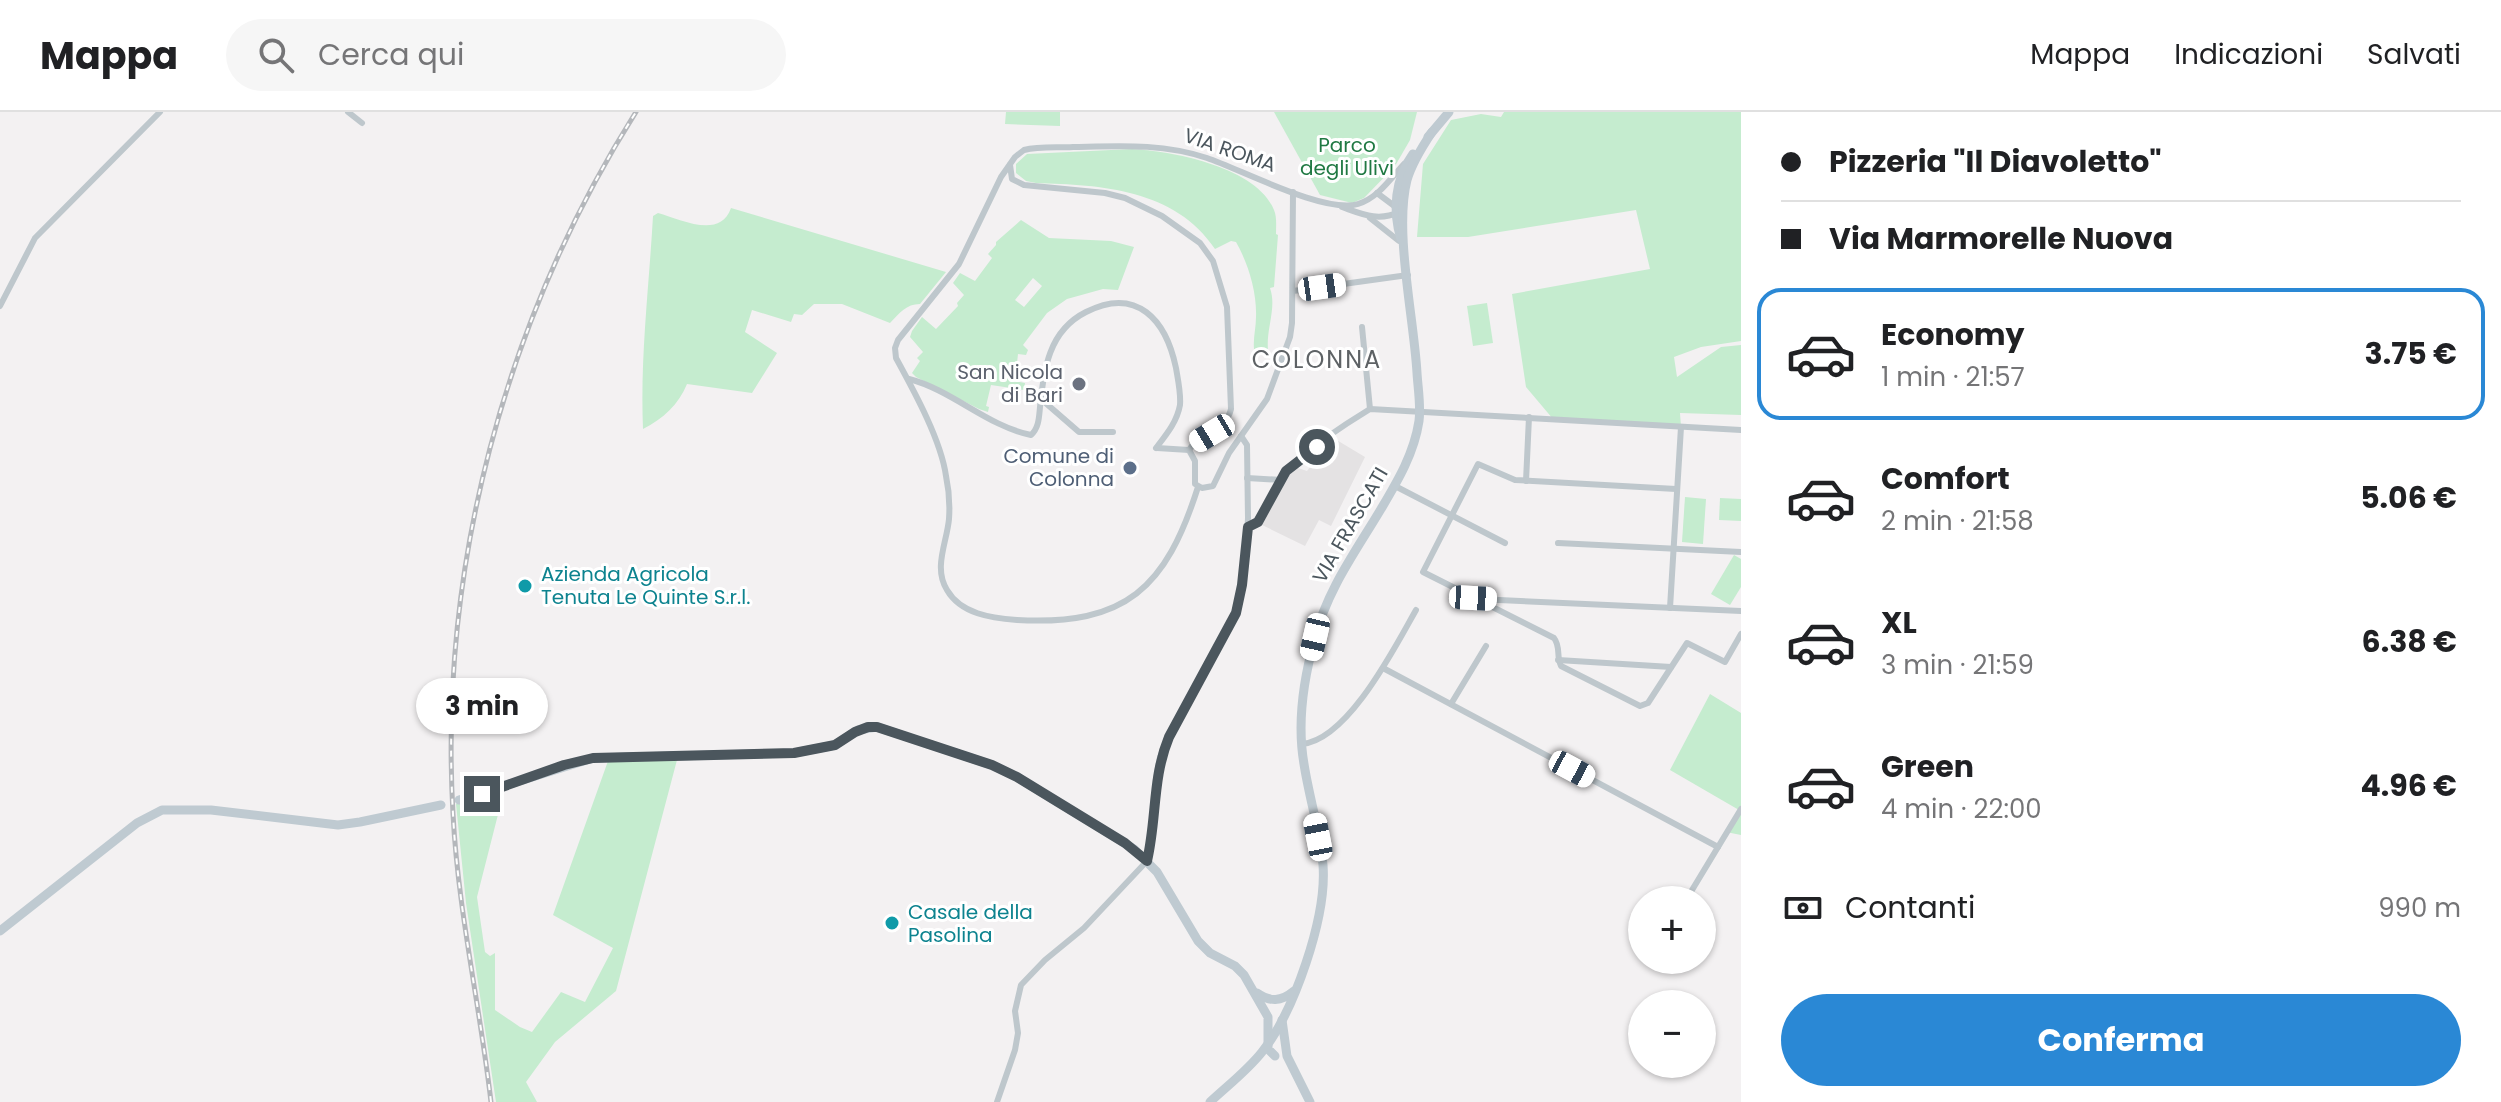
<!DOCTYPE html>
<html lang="it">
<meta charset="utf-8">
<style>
:root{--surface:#fff;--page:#f6f6f6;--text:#202124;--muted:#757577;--line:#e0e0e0;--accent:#2a88d5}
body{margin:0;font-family:Poppins,sans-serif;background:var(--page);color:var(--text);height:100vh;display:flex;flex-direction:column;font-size:30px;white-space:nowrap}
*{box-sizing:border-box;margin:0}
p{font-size:26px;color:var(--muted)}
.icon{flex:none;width:44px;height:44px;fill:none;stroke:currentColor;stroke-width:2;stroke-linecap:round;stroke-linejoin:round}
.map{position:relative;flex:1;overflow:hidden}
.panel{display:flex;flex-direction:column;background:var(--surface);width:760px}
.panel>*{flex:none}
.top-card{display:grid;align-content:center;height:176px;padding:0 40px;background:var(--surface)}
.controls{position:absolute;left:1628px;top:774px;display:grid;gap:16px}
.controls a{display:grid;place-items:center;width:88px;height:88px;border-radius:50%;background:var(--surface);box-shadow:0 2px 6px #0004;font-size:40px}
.end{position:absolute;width:36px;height:36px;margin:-18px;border:10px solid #4b565d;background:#fff;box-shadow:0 0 0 4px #fff}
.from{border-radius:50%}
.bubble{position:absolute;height:56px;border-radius:28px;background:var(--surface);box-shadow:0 2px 6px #0004;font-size:26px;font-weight:700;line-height:56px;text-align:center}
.car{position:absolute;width:24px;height:48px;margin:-24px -12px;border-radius:10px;box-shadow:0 0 6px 2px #0007;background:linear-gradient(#fff 24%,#345 0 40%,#fff 0 76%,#345 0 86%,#fff 0)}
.top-card b{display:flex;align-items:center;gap:28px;height:76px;font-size:30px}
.top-card b+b{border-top:2px solid var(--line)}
.top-card i{width:20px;height:20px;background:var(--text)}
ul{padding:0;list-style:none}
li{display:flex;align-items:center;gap:24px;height:132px;margin:0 16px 12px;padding:0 24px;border:4px solid transparent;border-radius:24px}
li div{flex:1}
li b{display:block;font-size:30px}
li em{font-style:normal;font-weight:700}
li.active{border-color:var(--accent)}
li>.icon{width:72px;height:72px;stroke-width:1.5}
.pay{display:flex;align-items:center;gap:20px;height:88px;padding:0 40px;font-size:30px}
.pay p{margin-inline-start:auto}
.action{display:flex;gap:16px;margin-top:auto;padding:16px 40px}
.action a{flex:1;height:92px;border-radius:48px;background:var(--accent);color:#fff;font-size:32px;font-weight:700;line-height:92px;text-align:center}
header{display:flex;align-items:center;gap:48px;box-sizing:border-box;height:112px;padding:0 40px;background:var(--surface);border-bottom:2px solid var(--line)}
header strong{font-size:38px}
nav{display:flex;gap:44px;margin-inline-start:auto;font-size:28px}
.search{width:560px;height:72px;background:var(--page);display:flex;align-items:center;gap:20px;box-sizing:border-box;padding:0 28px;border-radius:44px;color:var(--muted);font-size:30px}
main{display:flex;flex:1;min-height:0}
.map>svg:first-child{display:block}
.education{fill:#e4e2e3}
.green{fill:#c5eccf;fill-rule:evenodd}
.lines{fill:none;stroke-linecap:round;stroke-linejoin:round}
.street{stroke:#bec7cc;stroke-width:6}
.secondary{stroke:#bfcad1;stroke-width:9}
.rail-casing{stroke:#b4b7bb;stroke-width:5}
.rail{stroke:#fff;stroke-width:2;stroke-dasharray:6;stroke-linecap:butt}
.route{stroke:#4b565d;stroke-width:10}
.worship-dot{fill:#6b7280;stroke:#fff;stroke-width:3}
.service-dot{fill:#5c6f8a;stroke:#fff;stroke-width:3}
.culture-dot{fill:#0f9aa8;stroke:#fff;stroke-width:3}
.labels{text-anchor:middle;stroke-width:6;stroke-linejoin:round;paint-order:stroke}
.park-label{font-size:20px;fill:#207943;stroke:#fff}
.street-label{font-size:20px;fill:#4b565d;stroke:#fff}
.worship-label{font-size:20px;fill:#5b616d;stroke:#fff;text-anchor:end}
.service-label{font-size:20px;fill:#4e5e75;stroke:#fff;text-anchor:end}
.culture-label{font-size:20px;fill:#0d838f;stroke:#fff;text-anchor:start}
.quarter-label{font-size:24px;letter-spacing:2px;fill:#5e6265;stroke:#fff}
</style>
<header>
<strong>Mappa</strong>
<div class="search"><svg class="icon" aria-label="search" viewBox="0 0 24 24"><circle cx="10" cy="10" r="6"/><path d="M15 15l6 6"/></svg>Cerca qui</div>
<nav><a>Mappa</a><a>Indicazioni</a><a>Salvati</a></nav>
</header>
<main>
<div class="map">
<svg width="1741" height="990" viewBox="0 0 1741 990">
<rect width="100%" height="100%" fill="#f3f1f2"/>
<polygon class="education" points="1335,327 1365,345 1331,414 1319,408 1305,434 1260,412 1289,362 1295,355 1307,359 1330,329"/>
<g class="green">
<polygon points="1006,0 1060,0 1060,14 1005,12"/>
<polygon points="1274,0 1417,0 1410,28 1395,54 1364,86 1352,91 1320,83"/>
<polygon points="1504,0 1741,0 1741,229 1701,235 1674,245 1677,265 1721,235 1741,233 1741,303 1680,301 1681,315 1553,307 1526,275 1512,182 1650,157 1636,98 1468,125 1417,125 1423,52 1451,8 1481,2 1501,5"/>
<path d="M1132 37C1172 39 1257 55 1274 98 1277 105 1276 114 1276 122L1278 123 1274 175 1270 176C1277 196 1266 216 1268 238L1254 237C1253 226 1256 216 1256 205 1257 180 1248 151 1236 130L1231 129 1215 137C1175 77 1101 73 1036 71L1026 69 1016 61V52L1027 42Z"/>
<path d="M731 96 946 160 920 192C906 192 900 201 890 211L842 192H814L802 203 794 202 791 210 752 198 745 220 777 241 752 281 687 272C679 292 663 307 643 317 640 246 649 175 653 104L658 101C680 107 720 128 731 96Z"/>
<path d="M1021 108 1049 126 1111 129 1134 135 1118 178 1103 177 1067 187 1047 201 1023 233 1028 238 1026 243 1018 242 1015 269 1025 271 1024 278 991 273 986 294 989 295 988 300 979 297 916 265 912 261 920 249 917 246 923 240 910 225 912 219 922 205 936 217 958 194 957 191 964 183 953 171 960 161 975 169 992 146 988 142 996 133V130ZM1033 166 1042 174 1024 195 1015 188Z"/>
<polygon points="1487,191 1493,231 1473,234 1467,194"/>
<polygon points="1685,385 1706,387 1703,432 1682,430"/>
<polygon points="1720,386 1741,387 1741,409 1719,408"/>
<polygon points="1734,443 1741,447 1741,475 1730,493 1711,482"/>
<polygon points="1710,582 1741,601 1741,723 1726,720 1739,698 1670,658"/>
<polygon points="677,648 616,879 555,930 526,970 537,990 496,990 466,791 456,692 504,679 477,785 485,840 490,844 495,841 495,898 520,915 532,920 561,880 585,890 613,836 553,803 608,649"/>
</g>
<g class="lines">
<g class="street">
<polyline points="348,0 362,11"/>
<path d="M1010 53 1012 67 1024 73 1105 81 1125 86 1162 104 1200 131 1213 149 1227 195 1231 297C1226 320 1199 320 1189 338"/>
<polyline points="1377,81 1397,96"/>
<path d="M1342 95C1362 102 1378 110 1399 100"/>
<polyline points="1370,106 1399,129"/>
<polyline points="1293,179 1408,163"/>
<polyline points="0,194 35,126 160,0"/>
<polyline points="1362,215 1370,297"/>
<path d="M909 267C952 278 987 314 1031 323 1039 316 1039 305 1040 295 1044 258 1048 219 1086 200 1137 174 1166 208 1176 256 1178 268 1181 281 1180 293 1177 310 1166 323 1156 336"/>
<polyline points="1041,287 1079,320 1113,320"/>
<polyline points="1157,336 1189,338"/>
<polyline points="1189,338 1195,349 1195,372 1202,376 1213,374 1229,341 1267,287 1290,225 1292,211 1293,80"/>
<polyline points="1247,366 1282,368"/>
<polyline points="1526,369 1529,305"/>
<polyline points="1395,374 1505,431"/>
<path d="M1198 375C1166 476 1126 514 1017 508 991 506 961 502 947 478 933 456 947 430 949 407 950 393 949 378 946 364 941 328 914 279 896 246L895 236 898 228 959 152 1001 65 1015 45 1024 38C1039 34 1057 36 1073 35 1119 34 1162 31 1207 46 1242 58 1325 102 1358 92 1378 86 1391 66 1404 52"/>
<path d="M1676 377 1515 368 1478 352 1423 460 1554 526C1561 535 1556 544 1561 554L1640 594 1648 591 1687 531 1725 550 1741 522"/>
<path d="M1248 415C1270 403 1272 376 1287 358 1304 339 1347 311 1370 297L1741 318"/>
<polyline points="1558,431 1741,440"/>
<polyline points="1477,487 1741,499"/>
<polyline points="1670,496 1681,315"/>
<polyline points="1558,548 1671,555"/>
<polyline points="1383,556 1718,735"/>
<polyline points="1451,592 1486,534"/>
<path d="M1302 632C1348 628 1395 535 1416 498"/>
<polyline points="1686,788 1741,697"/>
<polyline points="997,990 1015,938 1018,921 1015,899 1021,873 1045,848 1084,816 1147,749 1155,689 1156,667 1160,645 1169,625 1236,501 1246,447 1248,406 1247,333 1241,324"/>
</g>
<g class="secondary">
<polyline points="1428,25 1449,0"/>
<path d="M1401 127C1392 98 1395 67 1413 42"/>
<polyline points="459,688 593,646 794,641 835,633 858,618 877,615 992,653 1017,665 1134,737 1157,760 1198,829 1210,841 1235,854 1244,863 1268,905 1268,937 1275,944"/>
<polyline points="0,819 137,711 162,698 211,698 338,713 360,710 441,693"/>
<path d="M1257 881C1270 890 1281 890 1294 879"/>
<polyline points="1282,908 1287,944 1310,990"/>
<path d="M1210 990C1227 974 1247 959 1262 940 1294 900 1327 805 1323 753 1320 719 1309 685 1304 652 1297 612 1304 565 1315 526 1327 478 1356 439 1381 397 1397 370 1414 342 1419 309 1421 294 1418 277 1417 261 1414 206 1394 120 1407 68 1412 51 1422 35 1432 20"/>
</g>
<g class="rail-casing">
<path id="rail" d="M491 990C480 894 458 799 453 702 439 456 504 209 636 0"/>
</g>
<use href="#rail" class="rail"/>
</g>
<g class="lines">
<path class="route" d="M482 682 564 653 593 646 794 641 835 633 855 620 868 615H877L992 653 1017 665 1125 731 1147 749C1157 706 1152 666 1169 625L1236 501 1242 473 1248 415 1258 410 1286 359 1317 335"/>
</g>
<circle class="worship-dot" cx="1079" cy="272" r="8"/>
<circle class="service-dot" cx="1130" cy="356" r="8"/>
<g class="culture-dot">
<circle cx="525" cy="474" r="8"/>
<circle cx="892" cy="811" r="8"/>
</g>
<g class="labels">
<g class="park-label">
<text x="1347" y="40">Parco<tspan x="1347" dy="23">degli Ulivi</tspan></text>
</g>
<g class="street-label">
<text transform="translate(1230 38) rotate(19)" y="7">VIA ROMA</text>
<text transform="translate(1350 413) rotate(-60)" y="7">VIA FRASCATI</text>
</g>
<g class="worship-label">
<text x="1063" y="267">San Nicola<tspan x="1063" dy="23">di Bari</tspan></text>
</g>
<g class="service-label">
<text x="1114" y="351">Comune di<tspan x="1114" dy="23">Colonna</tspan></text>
</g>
<g class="culture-label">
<text x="541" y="469">Azienda Agricola<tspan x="541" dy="23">Tenuta Le Quinte S.r.l.</tspan></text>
<text x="908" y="807">Casale della<tspan x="908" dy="23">Pasolina</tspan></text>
</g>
<g class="quarter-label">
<text x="1317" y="256">COLONNA</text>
</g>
</g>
</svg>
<div class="controls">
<a>+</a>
<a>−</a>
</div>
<i class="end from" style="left:1317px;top:335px"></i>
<i class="end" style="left:482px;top:682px"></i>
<div class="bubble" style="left:416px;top:566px;width:132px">3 min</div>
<i class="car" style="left:1322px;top:175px;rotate:82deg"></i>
<i class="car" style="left:1212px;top:321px;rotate:239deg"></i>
<i class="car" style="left:1473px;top:486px;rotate:93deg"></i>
<i class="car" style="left:1315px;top:525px;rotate:193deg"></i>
<i class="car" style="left:1572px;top:657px;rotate:118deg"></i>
<i class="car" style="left:1318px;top:725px;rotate:349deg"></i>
</div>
<section class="panel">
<div class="top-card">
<b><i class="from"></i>Pizzeria &quot;Il Diavoletto&quot;</b>
<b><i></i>Via Marmorelle Nuova</b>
</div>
<ul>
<li class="active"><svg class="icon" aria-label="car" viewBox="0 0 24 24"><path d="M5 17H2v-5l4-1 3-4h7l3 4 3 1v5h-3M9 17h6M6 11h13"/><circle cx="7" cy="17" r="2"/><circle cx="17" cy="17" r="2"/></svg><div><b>Economy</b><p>1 min · 21:57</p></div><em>3.75 €</em></li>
<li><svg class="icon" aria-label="car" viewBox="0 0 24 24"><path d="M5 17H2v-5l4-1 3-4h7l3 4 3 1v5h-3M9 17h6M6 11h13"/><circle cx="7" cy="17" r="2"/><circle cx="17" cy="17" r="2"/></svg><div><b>Comfort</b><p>2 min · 21:58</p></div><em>5.06 €</em></li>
<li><svg class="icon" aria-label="car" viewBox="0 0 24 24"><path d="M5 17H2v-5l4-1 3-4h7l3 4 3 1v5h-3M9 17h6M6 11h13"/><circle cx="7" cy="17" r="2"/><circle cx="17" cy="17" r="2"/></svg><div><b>XL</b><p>3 min · 21:59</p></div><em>6.38 €</em></li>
<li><svg class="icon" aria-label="car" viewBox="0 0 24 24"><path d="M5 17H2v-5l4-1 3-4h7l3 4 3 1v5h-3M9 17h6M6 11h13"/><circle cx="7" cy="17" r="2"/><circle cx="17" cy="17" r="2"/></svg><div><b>Green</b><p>4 min · 22:00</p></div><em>4.96 €</em></li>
</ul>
<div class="pay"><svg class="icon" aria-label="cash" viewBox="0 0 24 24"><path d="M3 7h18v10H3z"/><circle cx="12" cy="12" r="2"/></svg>Contanti<p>990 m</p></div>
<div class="action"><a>Conferma</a></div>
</section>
</main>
